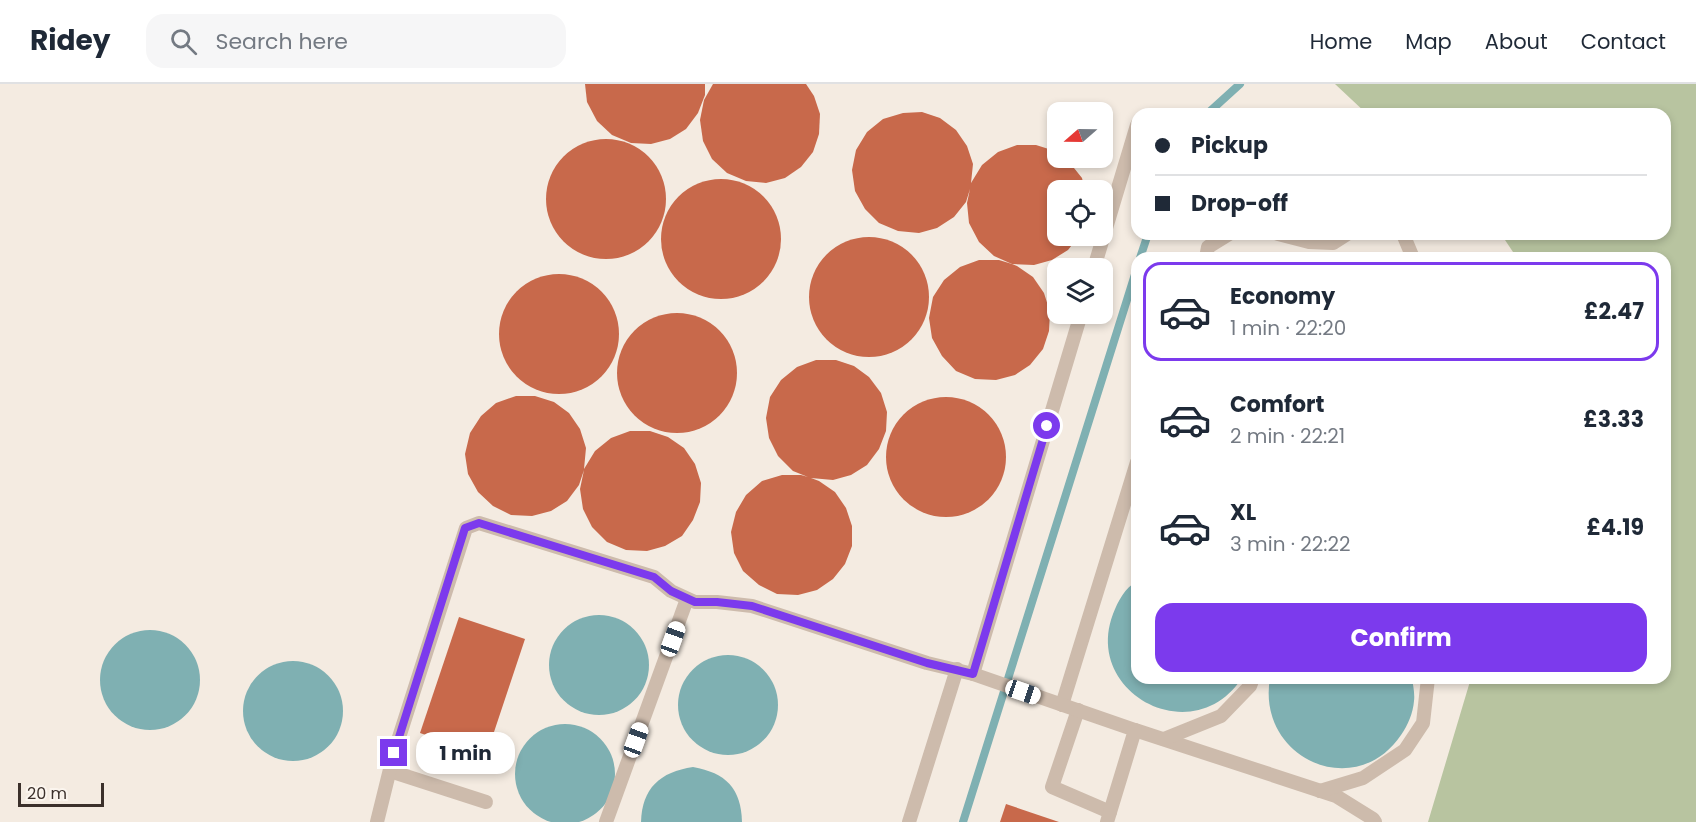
<!DOCTYPE html>
<meta charset="utf-8">
<style>
:root{--surface:#fff;--page:#f6f6f7;--text:#1f2937;--muted:#747a83;--line:#e0e1e3;--accent:#7c3aed}
body{margin:0;font-family:Poppins,sans-serif;background:var(--page);color:var(--text);height:100vh;display:flex;flex-direction:column;font-size:22px;white-space:nowrap}
*{box-sizing:border-box;margin:0}
p{font-size:20px;color:var(--muted)}
.icon{flex:none;width:33px;height:33px;fill:none;stroke:currentColor;stroke-width:2;stroke-linecap:round;stroke-linejoin:round}
.map{position:relative;flex:1;overflow:hidden}
.sheet{position:absolute;left:1131px;top:168px;width:540px;height:432px;display:flex;flex-direction:column;background:var(--surface);border-radius:18px;box-shadow:0 3px 9px #0003}
.sheet>*{flex:none}
.banner{position:absolute;left:1131px;top:24px;width:540px;height:132px;border-radius:18px;box-shadow:0 3px 9px #0003;display:grid;align-content:center;height:132px;padding:0 24px;background:var(--surface)}
.needle{width:39px;rotate:250deg}
.buttons{position:absolute;left:1047px;top:18px;display:grid;gap:12px}
.buttons a{display:grid;place-items:center;width:66px;height:66px;border-radius:12px;background:var(--surface);box-shadow:0 3px 9px #0003;font-size:30px}
.scale{position:absolute;left:18px;bottom:15px;width:86px;box-sizing:border-box;padding-left:6px;border:3px solid #3b302b;border-top:0;font-size:16px;line-height:21px;white-space:nowrap;color:#3b302b;-webkit-text-stroke:4px #fbf5ee;paint-order:stroke}
.end{position:absolute;width:27px;height:27px;margin:-14px;border:8px solid #7c3aed;background:#fff;box-shadow:0 0 0 3px #fff}
.from{border-radius:50%}
.bubble{position:absolute;height:42px;border-radius:18px;background:var(--surface);box-shadow:0 3px 9px #0003;font-size:20px;font-weight:700;line-height:42px;text-align:center}
.car{position:absolute;width:18px;height:36px;margin:-18px -9px;border-radius:8px;box-shadow:0 0 4px 2px #0007;background:linear-gradient(#fff 24%,#345 0 40%,#fff 0 76%,#345 0 86%,#fff 0)}
.banner b{display:flex;align-items:center;gap:21px;height:57px;font-size:22px}
.banner b+b{border-top:2px solid var(--line)}
.banner i{width:15px;height:15px;background:var(--text)}
ul{padding:10px 0 0;list-style:none}
li{display:flex;align-items:center;gap:18px;height:99px;margin:0 12px 9px;padding:0 12px;border:3px solid transparent;border-radius:18px}
li div{flex:1}
li b{display:block;font-size:22px}
li em{font-style:normal;font-weight:700}
li.current{border-color:var(--accent)}
li>.icon{width:54px;height:54px;stroke-width:1.5}
.action{display:flex;gap:12px;margin-top:auto;padding:12px 24px}
.action a{flex:1;height:69px;border-radius:18px;background:var(--accent);color:#fff;font-size:24px;font-weight:700;line-height:69px;text-align:center}
header{display:flex;align-items:center;gap:36px;box-sizing:border-box;height:84px;padding:0 30px;background:var(--surface);border-bottom:2px solid var(--line)}
header strong{font-size:28px}
nav{display:flex;gap:33px;margin-inline-start:auto;font-size:21px}
.search{width:420px;height:54px;background:var(--page);display:flex;align-items:center;gap:15px;box-sizing:border-box;padding:0 21px;border-radius:18px;color:var(--muted);font-size:22px}
.map>svg:first-child{display:block}
.green{fill:#b8c4a0}
.water{fill:#7fb0b2}
.lines{fill:none;stroke-linecap:round;stroke-linejoin:round}
.stream{stroke:#7fb0b2;stroke-width:8}
.building{fill:#c8694b}
.service{stroke:#cdbbac;stroke-width:14}
.route{stroke:#7c3aed;stroke-width:8}
</style>
<header>
<strong>Ridey</strong>
<div class="search"><svg class="icon" aria-label="search" viewBox="0 0 24 24"><circle cx="10" cy="10" r="6"/><path d="M15 15l6 6"/></svg>Search here</div>
<nav><a>Home</a><a>Map</a><a>About</a><a>Contact</a></nav>
</header>
<div class="map">
<svg width="1696" height="738" viewBox="0 0 1696 738">
<rect width="100%" height="100%" fill="#f4ebe1"/>
<polygon class="green" points="1335,0 1696,0 1696,738 1428,738 1471,594 1665,594 1665,174 1517,174 1501,150 1665,150 1665,30 1367,30"/>
<g class="water">
<path d="M1137 497V594H1242C1193 668 1083 609 1113 530 1118 517 1125 504 1137 497Z"/>
<circle cx="599" cy="581" r="50"/>
<circle cx="150" cy="596" r="50"/>
<circle cx="728" cy="621" r="50"/>
<circle cx="293" cy="627" r="50"/>
<path d="M1270 594H1412C1413 601 1415 610 1414 617 1413 629 1408 641 1401 651 1355 719 1256 674 1270 594Z"/>
<circle cx="565" cy="690" r="50"/>
<path d="M693 683C726 689 741 704 742 738H641C642 704 660 688 693 683Z"/>
</g>
<g class="lines">
<g class="stream">
<polyline points="1207,30 1240,0"/>
<polyline points="1140,174 1148,150"/>
<polyline points="963,738 1137,184"/>
</g>
</g>
<g class="building">
<polygon points="585,0 705,0 705,11 698,29 686,45 670,55 651,60 631,59 612,51 597,37 587,18"/>
<polygon points="713,0 806,0 814,12 820,30 819,50 813,68 801,83 785,94 766,99 746,97 727,89 712,75 703,57 700,36 704,16"/>
<polygon points="922,28 940,34 956,46 967,62 973,80 971,99 982,81 998,68 1017,61 1036,61 1055,67 1058,69 1058,74 1064,74 1070,79 1082,94 1085,106 1058,106 1058,152 1079,152 1068,166 1052,176 1034,181 1012,180 1017,182 1033,193 1044,209 1050,228 1049,247 1043,265 1030,281 1015,291 996,296 975,295 956,287 942,272 932,254 929,234 933,213 944,196 960,183 979,176 999,176 1012,180 994,172 979,158 969,139 967,119 970,105 966,118 954,133 937,144 919,149 898,147 879,139 865,125 855,107 852,86 856,66 867,48 883,35 903,29"/>
<circle cx="606" cy="115" r="60"/>
<circle cx="721" cy="155" r="60"/>
<circle cx="869" cy="213" r="60"/>
<circle cx="559" cy="250" r="60"/>
<circle cx="677" cy="289" r="60"/>
<polygon points="816,276 836,276 854,282 869,293 881,309 887,328 886,347 879,365 867,381 851,391 833,396 811,394 819,397 835,408 846,424 852,442 852,462 845,480 833,495 817,506 798,511 777,510 759,501 743,487 734,469 731,448 736,428 746,411 762,397 782,391 801,391 808,393 793,387 778,372 769,354 766,334 770,313 781,296 797,283"/>
<polygon points="516,312 535,312 554,318 569,329 580,345 586,364 584,385 595,367 611,354 630,347 650,347 668,353 684,364 695,380 701,399 700,418 693,436 682,452 665,462 647,467 626,466 607,458 592,443 583,425 580,405 584,386 579,401 567,417 551,427 532,432 511,431 493,422 478,408 468,390 465,370 470,349 481,332 496,319"/>
<circle cx="946" cy="373" r="60"/>
<polygon points="459,533 525,555 486,672 420,649"/>
<polygon points="1006,720 1059,738 1000,738"/>
</g>
<g class="lines">
<g class="service">
<polyline points="1278,150 1309,158 1333,159 1347,150"/>
<polyline points="1403,150 1413,174"/>
<polyline points="1206,174 1208,163 1229,150"/>
<polyline points="1094,184 1137,41"/>
<polyline points="973,590 1081,230"/>
<polyline points="1062,621 1137,378"/>
<polyline points="1078,626 1052,703 1110,728"/>
<polyline points="1135,646 1336,712 1373,735 1375,738"/>
<polyline points="1164,655 1221,632 1250,602 1253,594"/>
<polyline points="390,687 486,718"/>
<polyline points="1320,707 1363,694 1405,666 1423,639 1428,594"/>
<polyline points="377,738 394,669 466,444 479,439 654,493 671,507 695,518 717,518 752,522 927,579 973,590 1135,646 1107,738"/>
<polyline points="606,738 687,515"/>
<polyline points="909,738 957,585"/>
</g>
</g>
<g class="lines">
<polyline class="route" points="394,669 465,444 479,439 654,493 671,507 695,518 717,518 752,522 927,579 973,590 1047,342"/>
</g>
</svg>
<div class="buttons">
<a><svg class="needle" viewBox="-14 -14 28 28"><path d="M0-13l5 13h-10z" fill="#e53935"/><path d="M0 13l5-13h-10z" fill="#747a83"/></svg></a>
<a><svg class="icon" aria-label="locate" viewBox="0 0 24 24"><circle cx="12" cy="12" r="6"/><path d="M12 2v4M12 18v4M2 12h4M18 12h4"/></svg></a>
<a><svg class="icon" aria-label="layers" viewBox="0 0 24 24"><path d="M12 4l9 5-9 5-9-5zM3 14l9 5 9-5"/></svg></a>
</div>
<div class="scale">20 m</div>
<i class="end from" style="left:1047px;top:342px"></i>
<i class="end" style="left:394px;top:669px"></i>
<div class="bubble" style="left:416px;top:648px;width:99px">1 min</div>
<i class="car" style="left:673px;top:555px;rotate:20deg"></i>
<i class="car" style="left:1023px;top:608px;rotate:109deg"></i>
<i class="car" style="left:636px;top:656px;rotate:20deg"></i>
<div class="banner">
<b><i class="from"></i>Pickup</b>
<b><i></i>Drop-off</b>
</div>
<section class="sheet">
<ul>
<li class="current"><svg class="icon" aria-label="car" viewBox="0 0 24 24"><path d="M5 17H2v-5l4-1 3-4h7l3 4 3 1v5h-3M9 17h6M6 11h13"/><circle cx="7" cy="17" r="2"/><circle cx="17" cy="17" r="2"/></svg><div><b>Economy</b><p>1 min · 22:20</p></div><em>£2.47</em></li>
<li><svg class="icon" aria-label="car" viewBox="0 0 24 24"><path d="M5 17H2v-5l4-1 3-4h7l3 4 3 1v5h-3M9 17h6M6 11h13"/><circle cx="7" cy="17" r="2"/><circle cx="17" cy="17" r="2"/></svg><div><b>Comfort</b><p>2 min · 22:21</p></div><em>£3.33</em></li>
<li><svg class="icon" aria-label="car" viewBox="0 0 24 24"><path d="M5 17H2v-5l4-1 3-4h7l3 4 3 1v5h-3M9 17h6M6 11h13"/><circle cx="7" cy="17" r="2"/><circle cx="17" cy="17" r="2"/></svg><div><b>XL</b><p>3 min · 22:22</p></div><em>£4.19</em></li>
</ul>
<div class="action"><a>Confirm</a></div>
</section>
</div>
